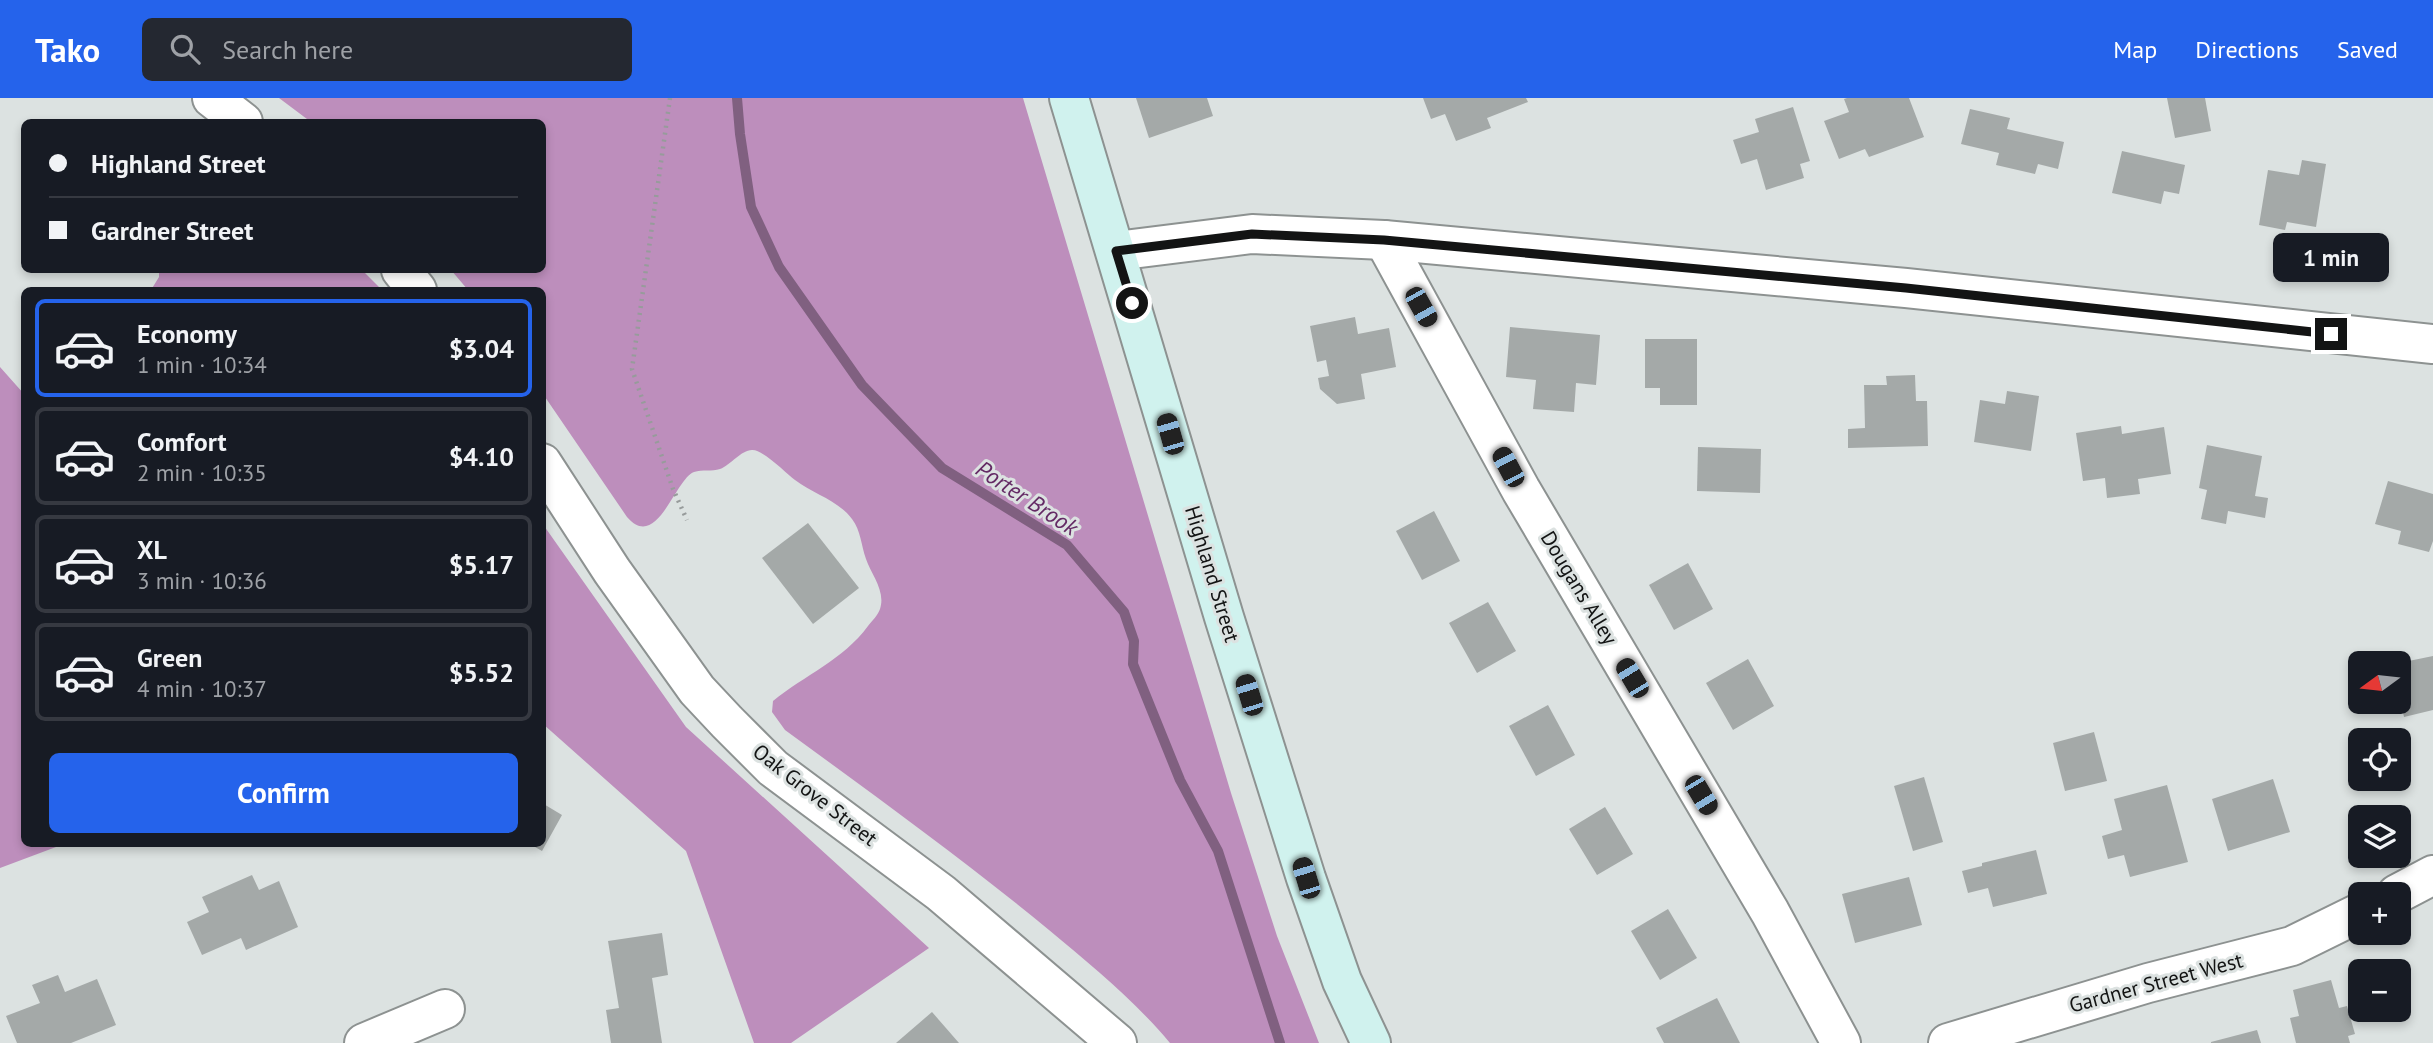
<!DOCTYPE html>
<meta charset="utf-8">
<style>
:root{--surface:#171b24;--page:#242831;--text:#f1f3f6;--muted:#9ea1a6;--line:#363941;--accent:#2563eb}
body{margin:0;font-family:"PT Sans",sans-serif;background:var(--page);color:var(--text);height:100vh;display:flex;flex-direction:column;font-size:26px;white-space:nowrap}
*{box-sizing:border-box;margin:0}
p{font-size:23px;color:var(--muted)}
.icon{flex:none;width:38px;height:38px;fill:none;stroke:currentColor;stroke-width:2;stroke-linecap:round;stroke-linejoin:round}
.map{position:relative;flex:1;overflow:hidden}
.details{position:absolute;left:21px;top:189px;width:525px;height:560px;display:flex;flex-direction:column;background:var(--surface);border-radius:10px;box-shadow:0 4px 10px #0003}
.details>*{flex:none}
.hud{position:absolute;left:21px;top:21px;width:525px;height:154px;border-radius:10px;box-shadow:0 4px 10px #0003;display:grid;align-content:center;height:154px;padding:0 28px;background:var(--surface)}
.needle{width:46px;rotate:255deg}
.tools{position:absolute;left:2348px;top:553px;display:grid;gap:14px}
.tools a{display:grid;place-items:center;width:63px;height:63px;border-radius:10px;background:var(--surface);box-shadow:0 4px 10px #0003;font-size:35px}
.end{position:absolute;width:32px;height:32px;margin:-16px;border:9px solid #131414;background:#fff;box-shadow:0 0 0 4px #fff}
.from{border-radius:50%}
.bubble{position:absolute;height:49px;border-radius:10px;background:var(--surface);box-shadow:0 4px 10px #0003;font-size:23px;font-weight:700;line-height:49px;text-align:center}
.car{position:absolute;width:21px;height:42px;margin:-21px -10px;border-radius:9px;box-shadow:0 0 5px 2px #0007;background:linear-gradient(#222 24%,#8ab4d8 0 40%,#222 0 76%,#8ab4d8 0 86%,#222 0)}
.hud b{display:flex;align-items:center;gap:24px;height:66px;font-size:26px}
.hud b+b{border-top:2px solid var(--line)}
.hud i{width:18px;height:18px;background:var(--text)}
ul{padding:12px 0 0;list-style:none}
li{display:flex;align-items:center;gap:21px;height:98px;margin:0 14px 10px;padding:0 14px;border:4px solid var(--line);border-radius:10px}
li div{flex:1}
li b{display:block;font-size:26px}
li em{font-style:normal;font-weight:700}
li.current{border-color:var(--accent)}
li>.icon{width:63px;height:63px;stroke-width:1.5}
.cta{display:flex;gap:14px;margin-top:auto;padding:14px 28px}
.cta a{flex:1;height:80px;border-radius:10px;background:var(--accent);color:#fff;font-size:28px;font-weight:700;line-height:80px;text-align:center}
header{display:flex;align-items:center;gap:42px;box-sizing:border-box;height:98px;padding:0 35px;background:var(--accent);color:#fff}
header strong{font-size:33px}
nav{display:flex;gap:38px;margin-inline-start:auto;font-size:24px}
.search{width:490px;height:63px;background:var(--page);display:flex;align-items:center;gap:18px;box-sizing:border-box;padding:0 24px;border-radius:10px;color:var(--muted);font-size:26px}
.map>svg:first-child{display:block}
.forest{fill:#bd8ebc}
.lines{fill:none;stroke-linecap:round;stroke-linejoin:round}
.stream{stroke:#806080;stroke-width:10}
.building{fill:#a4a9a8}
.minor-casing{stroke:#8d9291;stroke-width:42}
.secondary-casing{stroke:#8d9291;stroke-width:42}
.path{stroke:#979b9b;stroke-width:4.5;stroke-dasharray:2 5;stroke-linecap:butt}
.minor{stroke:#fff;stroke-width:38}
.secondary{stroke:#d0f2ee;stroke-width:38}
.route{stroke:#131414;stroke-width:9}
.labels{text-anchor:middle;stroke-width:6;stroke-linejoin:round;paint-order:stroke}
.street-label{font-size:21px;fill:#131414;stroke:#dce2e1}
.water-label{font-size:23px;font-style:italic;fill:#642a65;stroke:#dce2e1}
</style>
<header>
<strong>Tako</strong>
<div class="search"><svg class="icon" aria-label="search" viewBox="0 0 24 24"><circle cx="10" cy="10" r="6"/><path d="M15 15l6 6"/></svg>Search here</div>
<nav><a>Map</a><a>Directions</a><a>Saved</a></nav>
</header>
<div class="map">
<svg width="2433" height="945" viewBox="0 0 2433 945">
<rect width="100%" height="100%" fill="#dce2e1"/>
<g class="forest">
<path d="M279 0H1023L1231 695 1277 838 1319 945H1170C1135 903 1091 867 1049 832 964 762 874 697 785 632L772 614 773 603C805 577 843 562 868 528 872 523 878 517 880 511 886 493 871 476 866 461 861 447 861 433 852 421 838 402 813 396 795 382 786 375 762 351 752 352 741 352 731 367 720 371 712 374 702 371 694 374 675 381 657 454 627 419L543 296 542 192H468L451 172H542V24H311Z"/>
<polygon points="159,172 362,172 382,192 151,192 159,179"/>
<polygon points="0,269 24,296 24,746 64,746 0,770"/>
<polygon points="542,425 686,629 929,850 791,945 754,945 686,753 543,626"/>
</g>
<g class="lines">
<polyline class="stream" points="737,0 740,36 751,109 779,169 862,287 942,370 1067,447 1124,514 1134,543 1133,566 1180,682 1218,753 1280,945"/>
</g>
<g class="building">
<polygon points="1136,0 1207,0 1213,18 1149,40"/>
<polygon points="1423,0 1526,0 1528,4 1487,20 1491,30 1456,43 1445,16 1431,21"/>
<polygon points="1847,0 1909,0 1924,39 1869,59 1865,51 1839,61 1824,23 1849,14 1844,1"/>
<polygon points="2167,0 2205,0 2211,33 2175,40"/>
<polygon points="1793,9 1810,63 1800,66 1804,80 1766,92 1757,61 1741,66 1733,42 1759,34 1755,21"/>
<polygon points="1970,11 2010,20 2007,31 2064,44 2058,71 2038,66 2035,76 1996,67 1999,55 1961,46"/>
<polygon points="2122,53 2185,67 2179,96 2164,93 2161,106 2112,95"/>
<polygon points="2302,62 2326,66 2316,129 2287,124 2285,132 2259,127 2268,72 2299,77"/>
<polygon points="1355,219 1358,236 1389,230 1396,269 1361,276 1365,301 1337,306 1320,291 1318,280 1329,278 1326,262 1317,264 1310,228"/>
<polygon points="1510,229 1600,237 1596,287 1576,285 1574,314 1533,311 1536,282 1506,279"/>
<polygon points="1645,241 1697,241 1697,307 1660,307 1660,290 1645,290"/>
<polygon points="1915,277 1916,303 1927,303 1928,348 1848,350 1848,331 1865,330 1864,287 1887,287 1886,278"/>
<polygon points="2007,293 2039,298 2031,353 1974,344 1980,302 2005,306"/>
<polygon points="2121,328 2122,336 2164,329 2171,376 2138,381 2140,396 2107,400 2105,380 2083,383 2076,335"/>
<polygon points="2207,347 2262,358 2255,398 2268,400 2265,420 2228,413 2226,426 2201,421 2207,392 2199,390"/>
<polygon points="1698,349 1761,351 1760,395 1697,393"/>
<polygon points="2388,383 2433,396 2433,443 2429,454 2398,446 2401,433 2375,426"/>
<polygon points="1434,413 1460,463 1422,482 1396,433"/>
<polygon points="808,425 859,490 813,526 762,460"/>
<polygon points="1688,465 1713,511 1674,532 1649,487"/>
<polygon points="1488,504 1516,553 1477,575 1449,525"/>
<polygon points="2433,558 2433,612 2404,619 2399,596 2399,565"/>
<polygon points="1748,561 1774,608 1733,632 1706,585"/>
<polygon points="1548,607 1575,657 1536,678 1509,628"/>
<polygon points="2094,634 2107,683 2065,693 2053,645"/>
<polygon points="1924,679 1943,744 1913,753 1894,688"/>
<polygon points="2273,681 2290,734 2228,753 2212,701"/>
<polygon points="2167,687 2188,764 2130,779 2124,757 2108,761 2102,738 2122,732 2114,701"/>
<polygon points="542,705 562,717 542,753 530,746 542,746"/>
<polygon points="1605,709 1633,756 1597,777 1569,731"/>
<polygon points="2036,752 2047,796 1993,809 1988,790 1968,795 1962,773 1982,768 1982,765"/>
<polygon points="252,777 259,792 279,783 298,829 246,852 241,840 202,857 187,824 209,814 202,799"/>
<polygon points="1909,779 1922,827 1855,845 1842,796"/>
<polygon points="1668,811 1697,860 1660,882 1631,833"/>
<polygon points="662,835 668,877 652,880 662,945 611,945 606,912 619,910 608,843"/>
<polygon points="58,877 65,894 97,881 116,927 71,945 17,945 6,918 40,905 32,887"/>
<polygon points="2331,882 2339,910 2347,908 2355,936 2348,938 2350,945 2296,945 2290,920 2299,918 2293,892"/>
<polygon points="1717,900 1740,945 1664,945 1656,930"/>
<polygon points="932,914 959,945 896,945"/>
<polygon points="2257,932 2261,945 2211,945 2211,944"/>
</g>
<g class="lines">
<g class="minor-casing">
<g id="minor">
<polyline points="212,0 243,24"/>
<polyline points="1384,142 1521,392 1770,814 1841,945"/>
<polyline points="1116,153 1252,136 1384,142 1906,190 2433,246"/>
<polyline points="401,172 417,192"/>
<polyline points="542,365 612,473 697,592 727,624 773,670 941,795 1117,945"/>
<polyline points="2397,796 2433,777"/>
<polyline points="364,945 445,911"/>
<polyline points="1948,945 2148,885 2292,848 2361,814"/>
</g>
</g>
<g class="secondary-casing">
<polyline id="secondary" points="1069,0 1224,519 1306,780 1342,883 1371,945"/>
</g>
<polyline class="path" points="670,0 632,271 673,391 687,422"/>
<use href="#minor" class="minor"/>
<use href="#secondary" class="secondary"/>
</g>
<g class="lines">
<polyline class="route" points="1132,205 1116,153 1252,136 1384,142 1906,190 2331,236"/>
</g>
<g class="labels">
<g class="street-label">
<text transform="translate(1212 476) rotate(73)" y="7">Highland Street</text>
<text transform="translate(1579 490) rotate(59)" y="7">Dougans Alley</text>
<text transform="translate(815 697) rotate(38)" y="7">Oak Grove Street</text>
<text transform="translate(2156 885) rotate(-15)" y="7">Gardner Street West</text>
</g>
<g class="water-label">
<text transform="translate(1027 400) rotate(33)" y="8">Porter Brook</text>
</g>
</g>
</svg>
<div class="tools">
<a><svg class="needle" viewBox="-14 -14 28 28"><path d="M0-13l5 13h-10z" fill="#e53935"/><path d="M0 13l5-13h-10z" fill="#9ea1a6"/></svg></a>
<a><svg class="icon" aria-label="locate" viewBox="0 0 24 24"><circle cx="12" cy="12" r="6"/><path d="M12 2v4M12 18v4M2 12h4M18 12h4"/></svg></a>
<a><svg class="icon" aria-label="layers" viewBox="0 0 24 24"><path d="M12 4l9 5-9 5-9-5zM3 14l9 5 9-5"/></svg></a>
<a>+</a>
<a>−</a>
</div>
<i class="end from" style="left:1132px;top:205px"></i>
<i class="end" style="left:2331px;top:236px"></i>
<div class="bubble" style="left:2273px;top:135px;width:116px">1 min</div>
<i class="car" style="left:1421px;top:209px;rotate:151deg"></i>
<i class="car" style="left:1170px;top:336px;rotate:344deg"></i>
<i class="car" style="left:1508px;top:369px;rotate:332deg"></i>
<i class="car" style="left:1632px;top:580px;rotate:329deg"></i>
<i class="car" style="left:1249px;top:597px;rotate:343deg"></i>
<i class="car" style="left:1701px;top:697px;rotate:149deg"></i>
<i class="car" style="left:1306px;top:780px;rotate:343deg"></i>
<div class="hud">
<b><i class="from"></i>Highland Street</b>
<b><i></i>Gardner Street</b>
</div>
<section class="details">
<ul>
<li class="current"><svg class="icon" aria-label="car" viewBox="0 0 24 24"><path d="M5 17H2v-5l4-1 3-4h7l3 4 3 1v5h-3M9 17h6M6 11h13"/><circle cx="7" cy="17" r="2"/><circle cx="17" cy="17" r="2"/></svg><div><b>Economy</b><p>1 min · 10:34</p></div><em>$3.04</em></li>
<li><svg class="icon" aria-label="car" viewBox="0 0 24 24"><path d="M5 17H2v-5l4-1 3-4h7l3 4 3 1v5h-3M9 17h6M6 11h13"/><circle cx="7" cy="17" r="2"/><circle cx="17" cy="17" r="2"/></svg><div><b>Comfort</b><p>2 min · 10:35</p></div><em>$4.10</em></li>
<li><svg class="icon" aria-label="car" viewBox="0 0 24 24"><path d="M5 17H2v-5l4-1 3-4h7l3 4 3 1v5h-3M9 17h6M6 11h13"/><circle cx="7" cy="17" r="2"/><circle cx="17" cy="17" r="2"/></svg><div><b>XL</b><p>3 min · 10:36</p></div><em>$5.17</em></li>
<li><svg class="icon" aria-label="car" viewBox="0 0 24 24"><path d="M5 17H2v-5l4-1 3-4h7l3 4 3 1v5h-3M9 17h6M6 11h13"/><circle cx="7" cy="17" r="2"/><circle cx="17" cy="17" r="2"/></svg><div><b>Green</b><p>4 min · 10:37</p></div><em>$5.52</em></li>
</ul>
<div class="cta"><a>Confirm</a></div>
</section>
</div>
